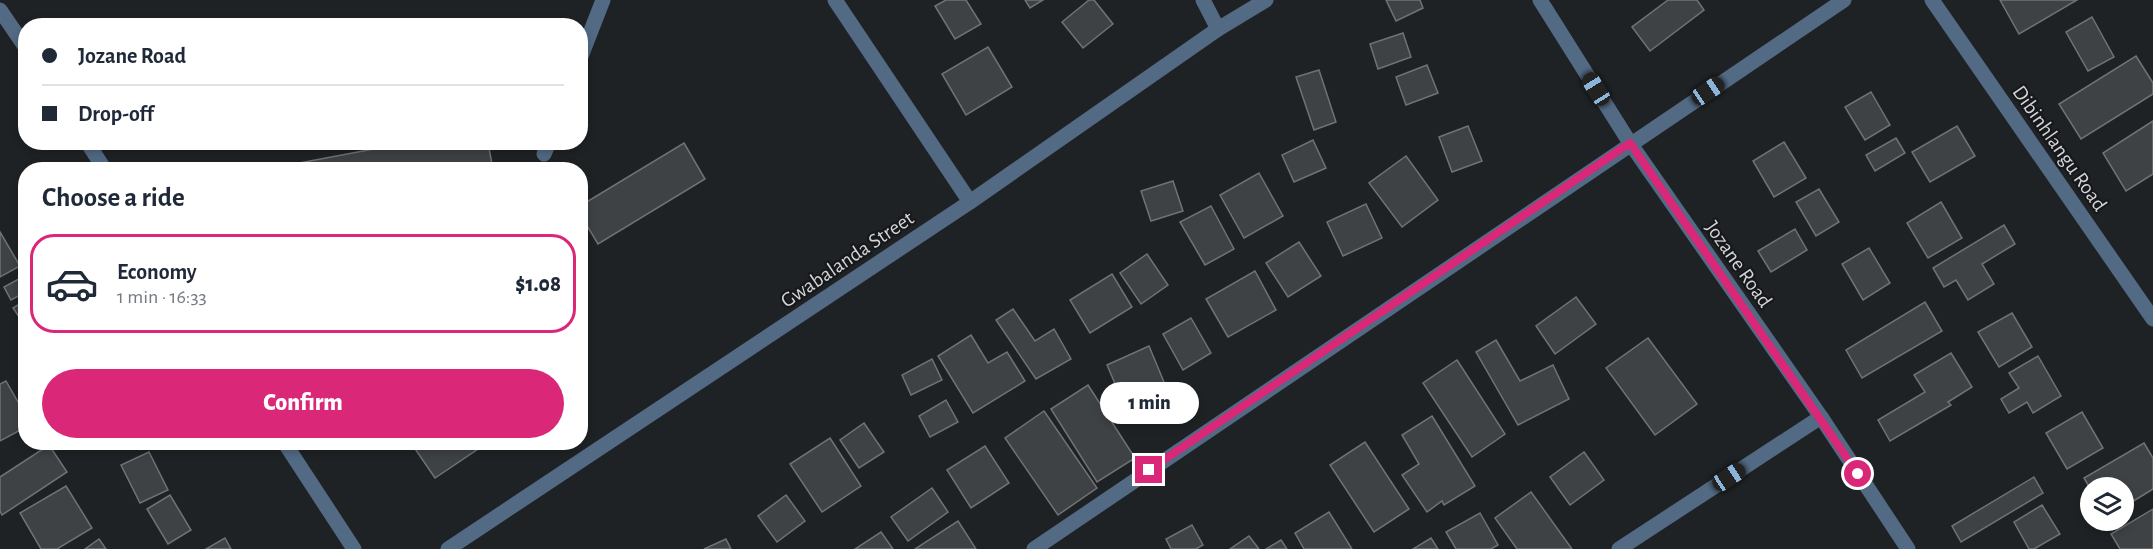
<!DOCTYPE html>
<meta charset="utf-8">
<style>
:root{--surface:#fff;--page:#f6f6f7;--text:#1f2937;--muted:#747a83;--line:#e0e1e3;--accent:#db2777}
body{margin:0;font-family:"Alegreya Sans",sans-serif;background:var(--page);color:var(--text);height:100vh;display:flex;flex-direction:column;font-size:22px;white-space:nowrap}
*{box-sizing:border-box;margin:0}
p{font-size:20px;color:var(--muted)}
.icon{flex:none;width:33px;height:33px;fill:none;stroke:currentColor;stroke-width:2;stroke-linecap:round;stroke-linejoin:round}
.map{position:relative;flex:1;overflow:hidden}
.panel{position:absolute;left:18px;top:162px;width:570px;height:288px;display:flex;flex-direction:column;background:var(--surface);border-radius:24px;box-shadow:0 3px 9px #0003}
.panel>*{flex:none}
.banner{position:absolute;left:18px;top:18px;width:570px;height:132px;border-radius:24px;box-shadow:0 3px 9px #0003;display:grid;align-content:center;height:132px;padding:0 24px;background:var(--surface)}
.controls{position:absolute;left:2080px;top:477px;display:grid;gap:12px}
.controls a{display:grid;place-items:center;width:54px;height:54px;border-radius:50%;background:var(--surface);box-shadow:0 3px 9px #0003;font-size:30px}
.end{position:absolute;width:27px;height:27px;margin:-14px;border:8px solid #db2777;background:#fff;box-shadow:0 0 0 3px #fff}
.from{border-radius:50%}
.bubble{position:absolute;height:42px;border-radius:21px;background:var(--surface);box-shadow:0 3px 9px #0003;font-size:20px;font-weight:800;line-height:42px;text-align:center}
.car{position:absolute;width:18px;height:36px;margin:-18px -9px;border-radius:8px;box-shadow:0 0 4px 2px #0007;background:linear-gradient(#222 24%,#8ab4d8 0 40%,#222 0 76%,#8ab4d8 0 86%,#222 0)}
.banner b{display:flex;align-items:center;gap:21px;height:57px;font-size:22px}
.banner b+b{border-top:2px solid var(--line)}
.banner i{width:15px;height:15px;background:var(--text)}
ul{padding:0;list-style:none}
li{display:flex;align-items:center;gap:18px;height:99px;margin:0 12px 9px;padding:0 12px;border:3px solid transparent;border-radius:24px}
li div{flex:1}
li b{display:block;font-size:22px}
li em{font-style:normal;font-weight:800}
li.selected{border-color:var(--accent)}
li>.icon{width:54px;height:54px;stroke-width:1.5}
h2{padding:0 24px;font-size:27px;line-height:72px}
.button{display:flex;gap:12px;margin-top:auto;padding:12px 24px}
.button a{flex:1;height:69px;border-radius:36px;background:var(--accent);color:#fff;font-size:24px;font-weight:800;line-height:69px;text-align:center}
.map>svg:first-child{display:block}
.building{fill:#3f4245;stroke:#6f7276;stroke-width:1.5}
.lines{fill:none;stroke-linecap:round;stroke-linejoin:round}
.minor{stroke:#526a84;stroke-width:15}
.route{stroke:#db2777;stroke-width:8}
.labels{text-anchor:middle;stroke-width:4.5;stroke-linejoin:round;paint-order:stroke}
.street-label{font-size:21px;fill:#d3d5d7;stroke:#16181b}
</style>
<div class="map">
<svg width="2153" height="549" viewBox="0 0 2153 549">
<rect width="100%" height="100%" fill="#1f2224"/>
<g class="building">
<polygon points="946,0 966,0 981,24 955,39 935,6"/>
<polygon points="1025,0 1043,0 1030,8"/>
<polygon points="1089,0 1094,0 1113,24 1083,48 1062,22"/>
<polygon points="1386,0 1420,0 1423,8 1396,21"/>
<polygon points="1668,0 1697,0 1704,10 1650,51 1632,27"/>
<polygon points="2000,0 2077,0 2019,34"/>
<polygon points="2092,17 2114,57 2088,71 2066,32"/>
<polygon points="1403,33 1411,57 1378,69 1370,44"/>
<polygon points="988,47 1012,87 966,115 942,74"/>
<polygon points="2136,56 2153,83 2153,94 2081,139 2059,104"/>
<polygon points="1427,65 1438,93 1406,105 1396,77"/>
<polygon points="1319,70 1336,122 1314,130 1296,77"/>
<polygon points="1871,92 1890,125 1865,140 1845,107"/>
<polygon points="2153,121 2153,174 2126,191 2103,153"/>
<polygon points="1468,126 1482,161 1452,172 1439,137"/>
<polygon points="1957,126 1975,156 1930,182 1912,152"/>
<polygon points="1896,138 1905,153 1875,171 1866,155"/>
<polygon points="1313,140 1326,168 1294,182 1282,155"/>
<polygon points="411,142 488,142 493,170 262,170"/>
<polygon points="1784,142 1806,178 1774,197 1753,161"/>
<polygon points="684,143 705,179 598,244 580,214 580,206"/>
<polygon points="1406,156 1438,200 1402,227 1369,183"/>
<polygon points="1259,173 1283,216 1244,238 1220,195"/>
<polygon points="1173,181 1183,211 1151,221 1141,191"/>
<polygon points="1819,189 1839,222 1816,236 1796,202"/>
<polygon points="1941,202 1962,238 1928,258 1907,223"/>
<polygon points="1366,204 1382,238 1343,256 1327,222"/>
<polygon points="1211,206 1234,249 1205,265 1180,222"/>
<polygon points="2004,225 2015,244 1982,264 1994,284 1968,300 1956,280 1944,287 1933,268"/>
<polygon points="1795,229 1807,250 1771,272 1758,251"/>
<polygon points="0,232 20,266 0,277"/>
<polygon points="1299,242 1321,276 1288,297 1266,263"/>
<polygon points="1869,248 1890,283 1863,300 1842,264"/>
<polygon points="1147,254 1168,285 1141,304 1120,273"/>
<polygon points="1255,271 1276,310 1228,337 1206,299"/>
<polygon points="1112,274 1132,307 1090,333 1070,300"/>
<polygon points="26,275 26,292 11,300 4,287"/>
<polygon points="1576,297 1596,324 1555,354 1536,326"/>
<polygon points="26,300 26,327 13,308"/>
<polygon points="1925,302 1942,331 1862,378 1846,350"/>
<polygon points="1013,309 1035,341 1054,329 1071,359 1036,379 996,320"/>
<polygon points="2012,313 2032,347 1999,367 1978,332"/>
<polygon points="1191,318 1211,353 1183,370 1163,334"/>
<polygon points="971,335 988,363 1007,352 1025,381 973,413 938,356"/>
<polygon points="1648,338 1697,404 1655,435 1606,368"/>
<polygon points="1496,340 1520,381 1553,365 1569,399 1518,425 1476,352"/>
<polygon points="1149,346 1164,382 1122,400 1107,365"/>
<polygon points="1951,353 1972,387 1948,402 1951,405 1890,441 1878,420 1925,392 1914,375"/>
<polygon points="2038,356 2061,396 2033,413 2027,402 2009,413 2001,399 2019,388 2009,373"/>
<polygon points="932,359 942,380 911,395 902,375"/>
<polygon points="1457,360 1505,434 1472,457 1423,383"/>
<polygon points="6,381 26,416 26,427 0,441 0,384"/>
<polygon points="1088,385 1135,458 1097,482 1051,409"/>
<polygon points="946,400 958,422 930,437 919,416"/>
<polygon points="1044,411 1097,488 1058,515 1005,438"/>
<polygon points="2082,412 2103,448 2067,469 2046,433"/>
<polygon points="1432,416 1475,486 1444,505 1442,501 1427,512 1402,475 1419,464 1402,435"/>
<polygon points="864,423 884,452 859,468 840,440"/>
<polygon points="830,438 861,486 822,512 790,464"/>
<polygon points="482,442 484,445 435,478 411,443"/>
<polygon points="1365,442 1409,509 1374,532 1330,465"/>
<polygon points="2144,443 2153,458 2153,489 2124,507 2124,488 2091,488 2091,490 2084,478"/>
<polygon points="49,445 67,472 2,515 0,511 0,477"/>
<polygon points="985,446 1009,483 971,508 947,470"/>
<polygon points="149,452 168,490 140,503 121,465"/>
<polygon points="1584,452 1604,480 1570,505 1550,477"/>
<polygon points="2034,477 2043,493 1961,542 1952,526"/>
<polygon points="66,486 92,528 57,549 41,549 20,513"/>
<polygon points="932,488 948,512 908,541 891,517"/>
<polygon points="1531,492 1572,549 1517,549 1495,518"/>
<polygon points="170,495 191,530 168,544 147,509"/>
<polygon points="786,495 805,521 777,542 758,516"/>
<polygon points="2042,505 2060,534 2034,549 2029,549 2014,522"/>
<polygon points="2153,509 2153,549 2120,549 2111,534"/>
<polygon points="1329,512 1352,549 1304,549 1295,533"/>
<polygon points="1480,513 1498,545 1491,549 1456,549 1446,532"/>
<polygon points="958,521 976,549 915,549"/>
<polygon points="1192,525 1203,545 1196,549 1171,549 1166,539"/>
<polygon points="881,532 893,549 855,549"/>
<polygon points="1249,536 1259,549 1230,549"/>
<polygon points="225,538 231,549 206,549"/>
<polygon points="1431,538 1438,549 1413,549"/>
<polygon points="99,539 106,549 85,549"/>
<polygon points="726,539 731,549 704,549"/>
<polygon points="1281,540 1287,549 1266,549"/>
</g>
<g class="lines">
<g class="minor">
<polyline points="835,0 970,202"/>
<polyline points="1203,0 1218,29"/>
<polyline points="1540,0 1630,143 1821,417 1908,549"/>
<polyline points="1932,0 2153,319"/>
<polyline points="0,10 26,48"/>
<polyline points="580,59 603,0"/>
<polyline points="87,142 105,170"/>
<polyline points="544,154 549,142"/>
<polyline points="284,442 354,549"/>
<polyline points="448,549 970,202 1218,29 1266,0"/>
<polyline points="1034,549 1844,0"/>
<polyline points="1619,549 1821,417"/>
</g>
</g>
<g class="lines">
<polyline class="route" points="1149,470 1630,143 1858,474"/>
</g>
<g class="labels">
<g class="street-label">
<text transform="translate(2060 148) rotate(55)" y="7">Dibinhlangu Road</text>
<text transform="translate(847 259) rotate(-34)" y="7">Gwabalanda Street</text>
<text transform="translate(1739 264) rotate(55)" y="7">Jozane Road</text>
</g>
</g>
</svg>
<div class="controls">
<a><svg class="icon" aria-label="layers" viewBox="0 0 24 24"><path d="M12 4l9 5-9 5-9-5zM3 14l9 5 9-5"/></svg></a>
</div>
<i class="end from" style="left:1858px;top:474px"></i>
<i class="end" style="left:1149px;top:470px"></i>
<div class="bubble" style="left:1100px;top:382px;width:99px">1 min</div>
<i class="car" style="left:1596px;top:89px;rotate:328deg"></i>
<i class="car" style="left:1708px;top:91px;rotate:56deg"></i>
<i class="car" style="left:1729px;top:477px;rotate:57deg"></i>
<div class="banner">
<b><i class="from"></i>Jozane Road</b>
<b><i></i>Drop-off</b>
</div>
<section class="panel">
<h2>Choose a ride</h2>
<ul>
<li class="selected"><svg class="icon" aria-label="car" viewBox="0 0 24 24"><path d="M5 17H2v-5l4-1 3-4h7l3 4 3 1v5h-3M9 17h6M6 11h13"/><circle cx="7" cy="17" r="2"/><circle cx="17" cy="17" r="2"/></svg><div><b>Economy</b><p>1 min · 16:33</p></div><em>$1.08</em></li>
</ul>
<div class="button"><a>Confirm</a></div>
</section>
</div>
